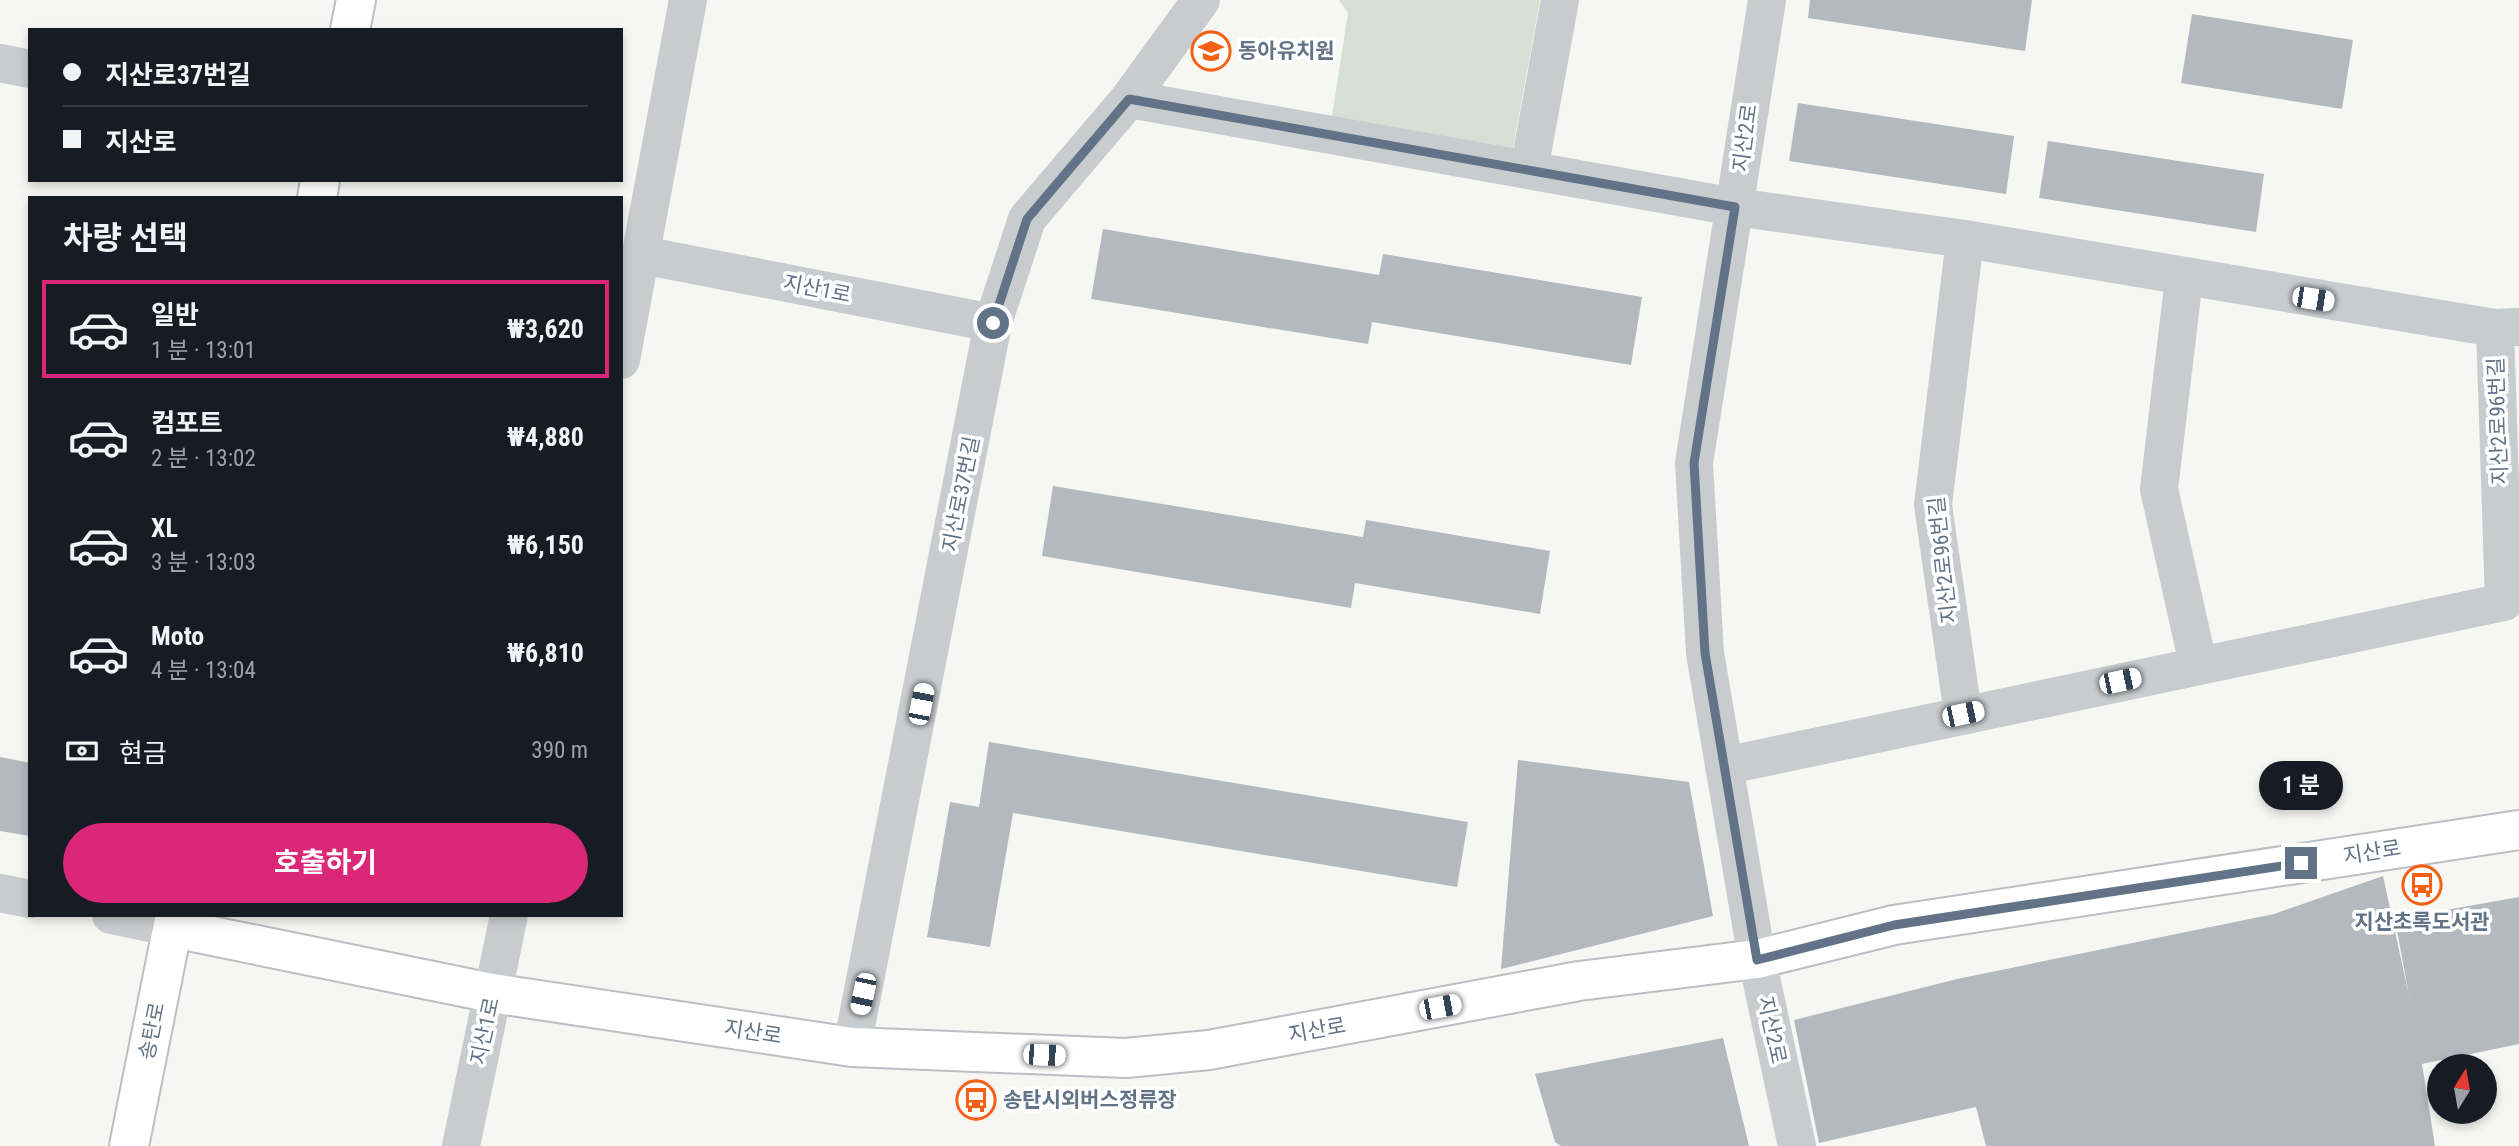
<!DOCTYPE html>
<html lang="ko">
<meta charset="utf-8">
<style>
:root{--surface:#171b24;--page:#20242c;--text:#f1f3f6;--muted:#9ea1a6;--line:#363941;--accent:#db2777}
body{margin:0;font-family:"Roboto Condensed","Noto Sans KR",sans-serif;background:var(--page);color:var(--text);height:100vh;display:flex;flex-direction:column;font-size:26px;white-space:nowrap}
*{box-sizing:border-box;margin:0}
p{font-size:23px;color:var(--muted)}
.icon{flex:none;width:38px;height:38px;fill:none;stroke:currentColor;stroke-width:2;stroke-linecap:round;stroke-linejoin:round}
.map{position:relative;flex:1;overflow:hidden}
.sheet{position:absolute;left:28px;top:196px;width:595px;height:721px;display:flex;flex-direction:column;background:var(--surface);border-radius:0px;box-shadow:0 4px 10px #0003}
.sheet>*{flex:none}
.top-card{position:absolute;left:28px;top:28px;width:595px;height:154px;border-radius:0px;box-shadow:0 4px 10px #0003;display:grid;align-content:center;height:154px;padding:0 35px;background:var(--surface)}
.needle{width:46px;rotate:11deg}
.fabs{position:absolute;left:2427px;top:1054px;display:grid;gap:14px}
.fabs a{display:grid;place-items:center;width:70px;height:70px;border-radius:50%;background:var(--surface);box-shadow:0 4px 10px #0003;font-size:35px}
.end{position:absolute;width:32px;height:32px;margin:-16px;border:9px solid #627387;background:#fff;box-shadow:0 0 0 4px #fff}
.from{border-radius:50%}
.bubble{position:absolute;height:49px;border-radius:24px;background:var(--surface);box-shadow:0 4px 10px #0003;font-size:23px;font-weight:700;line-height:49px;text-align:center}
.car{position:absolute;width:21px;height:42px;margin:-21px -10px;border-radius:9px;box-shadow:0 0 5px 2px #0007;background:linear-gradient(#fff 24%,#345 0 40%,#fff 0 76%,#345 0 86%,#fff 0)}
.top-card b{display:flex;align-items:center;gap:24px;height:66px;font-size:26px}
.top-card b+b{border-top:2px solid var(--line)}
.top-card i{width:18px;height:18px;background:var(--text)}
ul{padding:0;list-style:none}
li{display:flex;align-items:center;gap:21px;height:98px;margin:0 14px 10px;padding:0 21px;border:4px solid transparent;border-radius:0px}
li div{flex:1}
li b{display:block;font-size:26px}
li em{font-style:normal;font-weight:700}
li.on{border-color:var(--accent)}
li>.icon{width:63px;height:63px;stroke-width:1.5}
h2{padding:0 35px;font-size:32px;line-height:84px}
.pay{display:flex;align-items:center;gap:18px;height:77px;padding:0 35px;font-size:26px}
.pay p{margin-inline-start:auto}
.button{display:flex;gap:14px;margin-top:auto;padding:14px 35px}
.button a{flex:1;height:80px;border-radius:42px;background:var(--accent);color:#fff;font-size:28px;font-weight:700;line-height:80px;text-align:center}
.map>svg:first-child{display:block}
.green{fill:#d6dfd3}
.building{fill:#b3b9bf}
.lines{fill:none;stroke-linecap:round;stroke-linejoin:round}
.major-casing{stroke:#bbbec2;stroke-width:42}
.minor{stroke:#c8cccf;stroke-width:38}
.major{stroke:#fff;stroke-width:38}
.route{stroke:#627387;stroke-width:9}
.labels{text-anchor:middle;stroke-width:7;stroke-linejoin:round;paint-order:stroke}
.poi-label{font-size:21px;font-weight:bold;fill:#627387;stroke:#fff;text-anchor:start}
.street-label{font-size:21px;fill:#627387;stroke:#fff}
</style>
<div class="map">
<svg width="2519" height="1146" viewBox="0 0 2519 1146">
<rect width="100%" height="100%" fill="#f6f7f3"/>
<polygon class="green" points="1339,0 1540,0 1511,159 1330,129 1348,13"/>
<g class="building">
<polygon points="1810,0 2032,0 2025,51 1808,18"/>
<polygon points="2192,14 2353,40 2342,109 2181,83"/>
<polygon points="1798,103 2014,136 2006,194 1789,161"/>
<polygon points="2048,141 2264,174 2256,232 2039,198"/>
<polygon points="1103,229 1379,275 1383,254 1642,297 1631,365 1372,322 1368,344 1091,299"/>
<polygon points="1053,486 1363,537 1366,520 1550,551 1540,614 1355,583 1351,608 1042,556"/>
<polygon points="989,742 1468,822 1457,887 1013,813 990,947 927,937 950,802 979,807"/>
<polygon points="0,757 30,763 30,836 0,831"/>
<polygon points="1518,760 1689,782 1713,916 1501,969"/>
<polygon points="2383,876 2409,996 2395,919 2519,897 2519,1044 2422,1064 2435,1146 1986,1146 1976,1107 1819,1143 1794,1020 1957,979 2274,914"/>
<polygon points="1723,1038 1749,1146 1561,1146 1555,1142 1535,1074"/>
</g>
<g class="lines">
<g class="major-casing">
<g id="major">
<polyline points="350,30 356,0"/>
<polyline points="317,198 320,180"/>
<polyline points="173,928 492,993 852,1047 1126,1058 1209,1050 1579,981 1757,959 1894,925 2519,830"/>
<polyline points="129,1146 175,915"/>
</g>
</g>
<g class="minor">
<polyline points="1767,0 1694,463 1705,653 1757,959 1797,1146"/>
<polyline points="0,63 30,69"/>
<polyline points="1129,99 1735,207 1965,239 2495,328 2519,327"/>
<polyline points="1529,170 1560,0"/>
<polyline points="642,255 993,323"/>
<polyline points="2184,278 2159,489 2198,664"/>
<polyline points="621,360 688,0"/>
<polyline points="1963,714 1933,505 1965,239"/>
<polyline points="1724,766 2504,602 2495,328"/>
<polyline points="0,893 30,899"/>
<polyline points="111,915 173,928"/>
<polyline points="852,1047 993,323 1027,219 1129,99 1201,0"/>
<polyline points="461,1146 509,915"/>
</g>
<use href="#major" class="major"/>
</g>
<g class="lines">
<polyline class="route" points="993,323 1027,219 1129,99 1735,207 1694,463 1705,653 1757,960 1894,925 2301,863"/>
</g>
<defs>
<g id="school-ring" transform="scale(2.0125)"><circle r="9.5" fill="#fff" stroke="#f46015" stroke-width="1.5"/><path d="M0-5L7-2L0 1L-7-2ZM-4 1L0 2.5L4 1V4Q0 6-4 4Z" fill="#f46015"/></g>
<g id="bus-ring" transform="scale(2.0125)"><circle r="9.5" fill="#fff" stroke="#f46015" stroke-width="1.5"/><path d="M-5-6H5V4H4V6H2V4H-2V6H-4V4H-5ZM-3.5-4V0h7V-4ZM-3.5 1.2v1.5H-2V1.2ZM2 1.2v1.5H3.5V1.2Z" fill="#f46015"/></g>
</defs>
<g fill-rule="evenodd">
<use href="#school-ring" x="1211" y="51"/>
<use href="#bus-ring" x="2422" y="885"/>
<use href="#bus-ring" x="976" y="1100"/>
</g>
<g class="labels">
<g class="poi-label">
<text x="1238" y="58">동아유치원</text>
<text x="2422" y="929" text-anchor="middle">지산초록도서관</text>
<text x="1003" y="1107">송탄시외버스정류장</text>
</g>
<g class="street-label">
<text transform="translate(1745 138) rotate(-82)" y="7">지산2로</text>
<text transform="translate(817 289) rotate(11)" y="7">지산1로</text>
<text transform="translate(2498 421) rotate(-92)" y="7">지산2로96번길</text>
<text transform="translate(961 494) rotate(-79)" y="7">지산로37번길</text>
<text transform="translate(1943 560) rotate(-96)" y="7">지산2로96번길</text>
<text transform="translate(2372 852) rotate(-9)" y="7">지산로</text>
<text transform="translate(1317 1030) rotate(-10)" y="7">지산로</text>
<text transform="translate(1772 1030) rotate(78)" y="7">지산2로</text>
<text transform="translate(152 1031) rotate(-79)" y="7">송탄로</text>
<text transform="translate(485 1031) rotate(-78)" y="7">지산1로</text>
<text transform="translate(753 1032) rotate(9)" y="7">지산로</text>
</g>
</g>
</svg>
<div class="fabs">
<a><svg class="needle" viewBox="-14 -14 28 28"><path d="M0-13l5 13h-10z" fill="#e53935"/><path d="M0 13l5-13h-10z" fill="#9ea1a6"/></svg></a>
</div>
<i class="end from" style="left:993px;top:323px"></i>
<i class="end" style="left:2301px;top:863px"></i>
<div class="bubble" style="left:2259px;top:761px;width:84px">1 분</div>
<i class="car" style="left:2313px;top:299px;rotate:99deg"></i>
<i class="car" style="left:2120px;top:681px;rotate:78deg"></i>
<i class="car" style="left:921px;top:704px;rotate:11deg"></i>
<i class="car" style="left:1963px;top:714px;rotate:78deg"></i>
<i class="car" style="left:863px;top:994px;rotate:192deg"></i>
<i class="car" style="left:1440px;top:1007px;rotate:79deg"></i>
<i class="car" style="left:1044px;top:1055px;rotate:92deg"></i>
<div class="top-card">
<b><i class="from"></i>지산로37번길</b>
<b><i></i>지산로</b>
</div>
<section class="sheet">
<h2>차량 선택</h2>
<ul>
<li class="on"><svg class="icon" aria-label="car" viewBox="0 0 24 24"><path d="M5 17H2v-5l4-1 3-4h7l3 4 3 1v5h-3M9 17h6M6 11h13"/><circle cx="7" cy="17" r="2"/><circle cx="17" cy="17" r="2"/></svg><div><b>일반</b><p>1 분 · 13:01</p></div><em>₩3,620</em></li>
<li><svg class="icon" aria-label="car" viewBox="0 0 24 24"><path d="M5 17H2v-5l4-1 3-4h7l3 4 3 1v5h-3M9 17h6M6 11h13"/><circle cx="7" cy="17" r="2"/><circle cx="17" cy="17" r="2"/></svg><div><b>컴포트</b><p>2 분 · 13:02</p></div><em>₩4,880</em></li>
<li><svg class="icon" aria-label="car" viewBox="0 0 24 24"><path d="M5 17H2v-5l4-1 3-4h7l3 4 3 1v5h-3M9 17h6M6 11h13"/><circle cx="7" cy="17" r="2"/><circle cx="17" cy="17" r="2"/></svg><div><b>XL</b><p>3 분 · 13:03</p></div><em>₩6,150</em></li>
<li><svg class="icon" aria-label="car" viewBox="0 0 24 24"><path d="M5 17H2v-5l4-1 3-4h7l3 4 3 1v5h-3M9 17h6M6 11h13"/><circle cx="7" cy="17" r="2"/><circle cx="17" cy="17" r="2"/></svg><div><b>Moto</b><p>4 분 · 13:04</p></div><em>₩6,810</em></li>
</ul>
<div class="pay"><svg class="icon" aria-label="cash" viewBox="0 0 24 24"><path d="M3 7h18v10H3z"/><circle cx="12" cy="12" r="2"/></svg>현금<p>390 m</p></div>
<div class="button"><a>호출하기</a></div>
</section>
</div>
